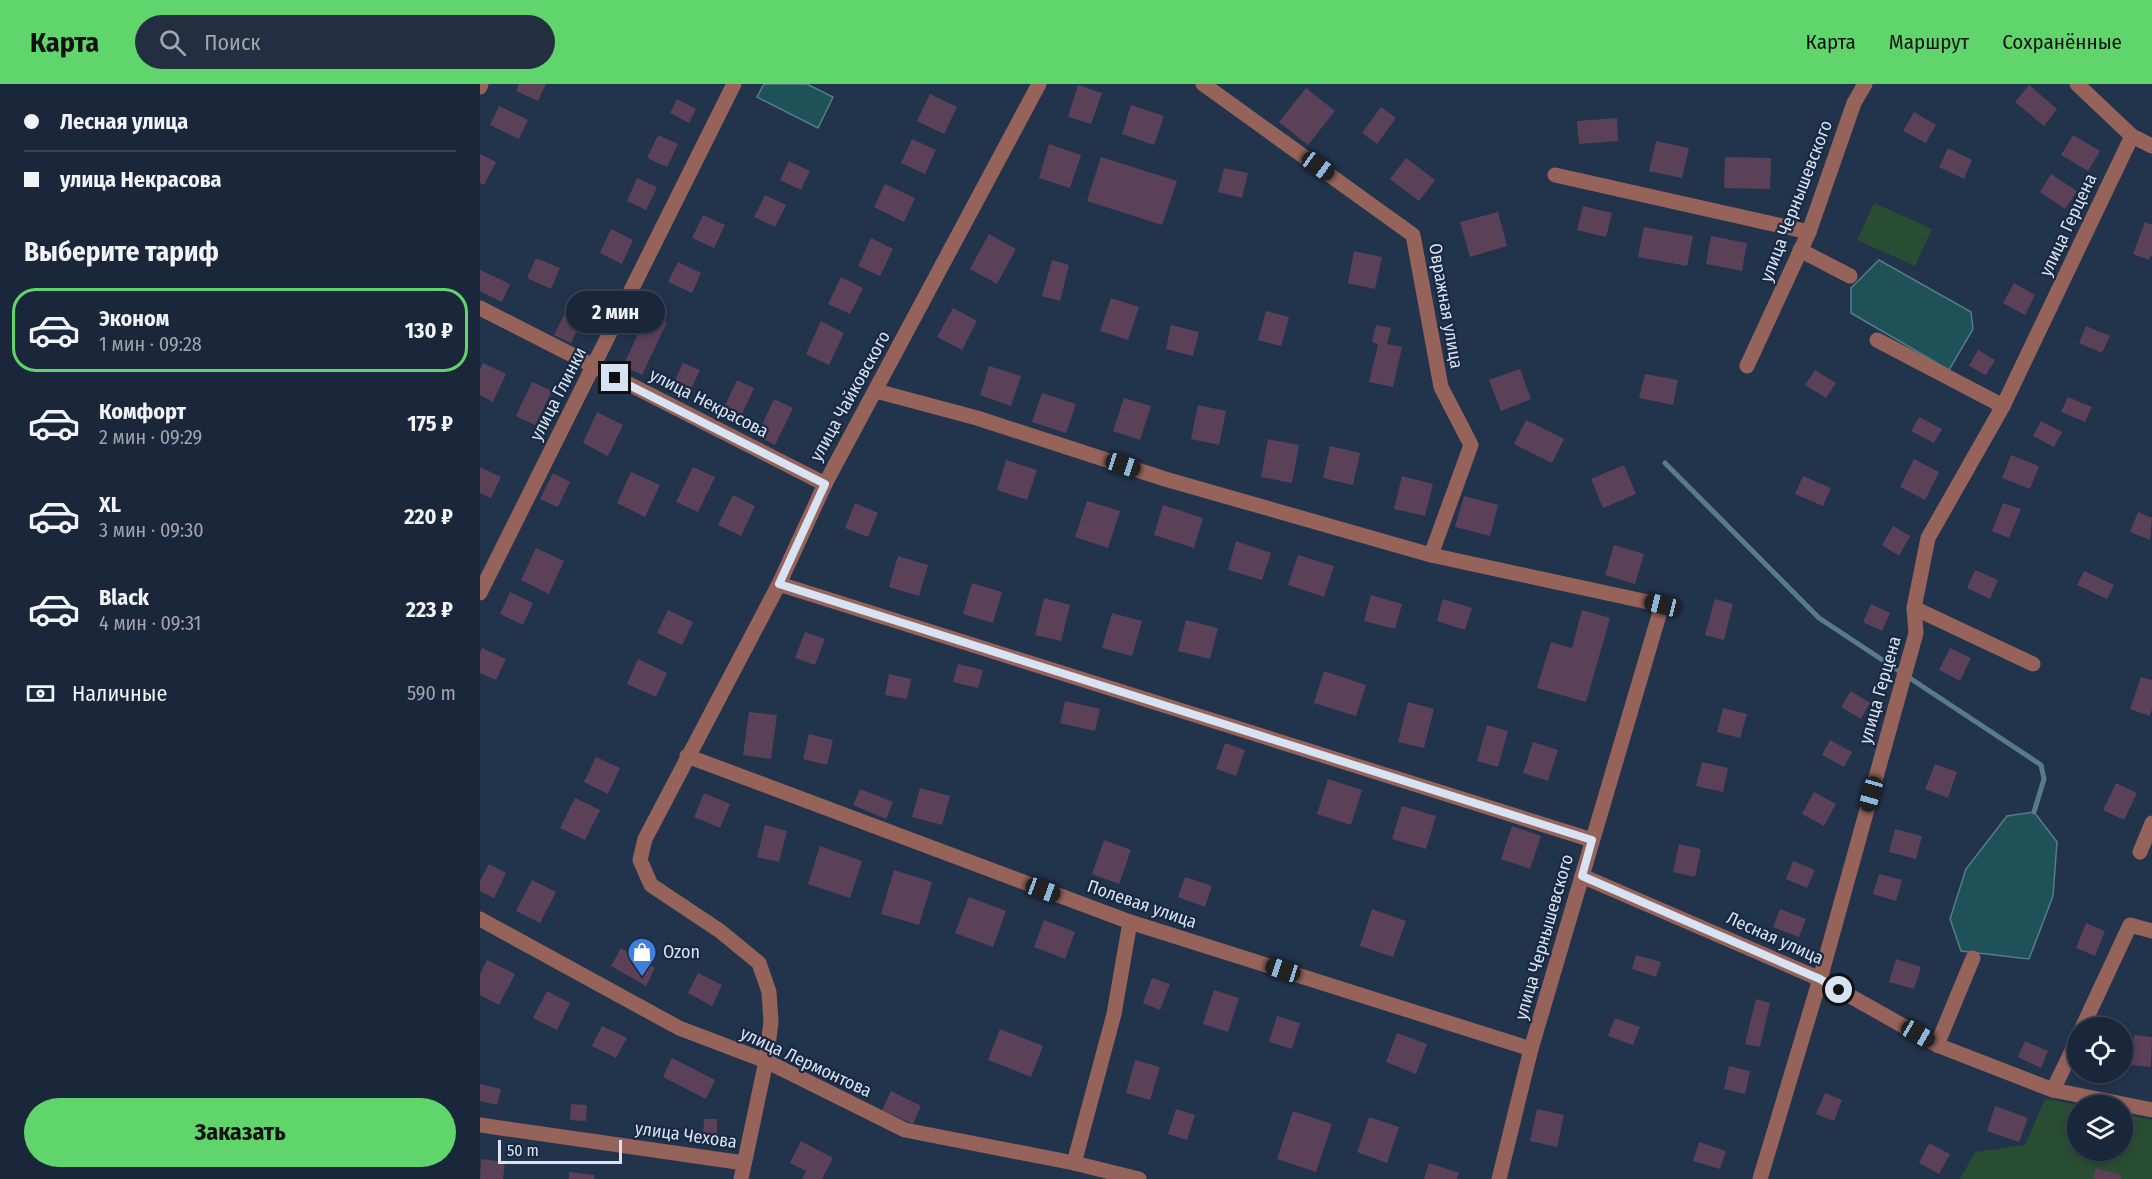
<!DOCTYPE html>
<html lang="ru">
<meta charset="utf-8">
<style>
:root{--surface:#1a2639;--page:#232e41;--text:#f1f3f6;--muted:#9fa5ae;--line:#384353;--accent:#5fd56b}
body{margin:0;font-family:"Fira Sans Condensed",sans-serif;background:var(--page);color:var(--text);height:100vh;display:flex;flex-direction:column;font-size:22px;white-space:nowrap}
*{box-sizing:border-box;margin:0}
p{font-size:20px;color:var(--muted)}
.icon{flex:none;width:33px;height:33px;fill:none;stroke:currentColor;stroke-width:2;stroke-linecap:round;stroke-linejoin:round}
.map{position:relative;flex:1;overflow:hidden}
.sheet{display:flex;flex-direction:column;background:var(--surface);width:480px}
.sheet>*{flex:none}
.hud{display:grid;align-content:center;height:132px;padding:0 24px;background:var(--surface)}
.fabs{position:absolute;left:1587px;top:933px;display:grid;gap:12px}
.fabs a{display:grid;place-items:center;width:66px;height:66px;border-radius:50%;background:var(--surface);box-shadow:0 3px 9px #0003,0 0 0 2px var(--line);font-size:30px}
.scale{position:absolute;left:18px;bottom:15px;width:124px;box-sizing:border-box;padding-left:6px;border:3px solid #d7e2f2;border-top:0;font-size:16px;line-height:21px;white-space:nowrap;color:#d7e2f2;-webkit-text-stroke:4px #192941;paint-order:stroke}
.end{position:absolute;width:27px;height:27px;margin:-14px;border:8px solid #d7e2f2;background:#111;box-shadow:0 0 0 3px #111}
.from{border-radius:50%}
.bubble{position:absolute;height:42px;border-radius:21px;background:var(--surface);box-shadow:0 3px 9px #0003,0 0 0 2px var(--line);font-size:20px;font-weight:700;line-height:42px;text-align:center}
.car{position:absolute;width:18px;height:36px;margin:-18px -9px;border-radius:8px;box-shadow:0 0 4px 2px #0007;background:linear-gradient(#222 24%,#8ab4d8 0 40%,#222 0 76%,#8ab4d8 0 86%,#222 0)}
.hud b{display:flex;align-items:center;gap:21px;height:57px;font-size:22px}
.hud b+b{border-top:2px solid var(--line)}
.hud i{width:15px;height:15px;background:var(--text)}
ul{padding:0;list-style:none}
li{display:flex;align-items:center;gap:18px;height:84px;margin:0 12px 9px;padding:0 12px;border:3px solid transparent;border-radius:24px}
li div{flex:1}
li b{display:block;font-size:22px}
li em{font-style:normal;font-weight:700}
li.on{border-color:var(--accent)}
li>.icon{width:54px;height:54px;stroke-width:1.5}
h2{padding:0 24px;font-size:27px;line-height:72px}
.pay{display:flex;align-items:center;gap:15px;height:66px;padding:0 24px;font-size:22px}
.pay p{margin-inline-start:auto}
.primary-button{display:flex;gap:12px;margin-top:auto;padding:12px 24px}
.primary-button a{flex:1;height:69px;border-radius:36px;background:var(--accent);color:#111;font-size:24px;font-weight:700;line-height:69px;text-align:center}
header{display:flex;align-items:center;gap:36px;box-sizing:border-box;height:84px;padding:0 30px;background:var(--accent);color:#111}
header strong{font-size:28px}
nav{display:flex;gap:33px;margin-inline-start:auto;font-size:21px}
.search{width:420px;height:54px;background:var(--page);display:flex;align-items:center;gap:15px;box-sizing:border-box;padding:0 21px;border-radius:33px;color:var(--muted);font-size:22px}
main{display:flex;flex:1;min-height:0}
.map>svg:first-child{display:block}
.green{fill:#294d33}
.water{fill:#1f5158;stroke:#567c86;stroke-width:1.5}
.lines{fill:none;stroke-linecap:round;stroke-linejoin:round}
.stream{stroke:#567c86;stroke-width:5}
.building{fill:#5b4157}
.minor{stroke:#96635b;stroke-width:15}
.route{stroke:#d7e2f2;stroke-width:8}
.labels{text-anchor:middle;stroke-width:4.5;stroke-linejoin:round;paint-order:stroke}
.street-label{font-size:18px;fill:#d7e2f2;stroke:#192941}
.poi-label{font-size:18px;fill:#d7e2f2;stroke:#192941;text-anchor:start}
</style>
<header>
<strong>Карта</strong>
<div class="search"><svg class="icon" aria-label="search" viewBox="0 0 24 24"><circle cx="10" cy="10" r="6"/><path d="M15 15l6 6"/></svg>Поиск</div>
<nav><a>Карта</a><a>Маршрут</a><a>Сохранённые</a></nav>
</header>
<main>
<section class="sheet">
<div class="hud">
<b><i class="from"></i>Лесная улица</b>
<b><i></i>улица Некрасова</b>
</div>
<h2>Выберите тариф</h2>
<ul>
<li class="on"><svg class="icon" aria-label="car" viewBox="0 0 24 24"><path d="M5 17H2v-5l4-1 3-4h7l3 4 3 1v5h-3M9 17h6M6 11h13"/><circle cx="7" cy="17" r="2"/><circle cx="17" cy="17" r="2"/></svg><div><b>Эконом</b><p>1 мин · 09:28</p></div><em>130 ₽</em></li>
<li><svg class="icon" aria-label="car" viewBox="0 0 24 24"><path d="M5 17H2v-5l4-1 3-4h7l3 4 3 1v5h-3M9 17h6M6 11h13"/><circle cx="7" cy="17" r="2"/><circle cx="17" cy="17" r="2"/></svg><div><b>Комфорт</b><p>2 мин · 09:29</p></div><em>175 ₽</em></li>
<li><svg class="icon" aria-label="car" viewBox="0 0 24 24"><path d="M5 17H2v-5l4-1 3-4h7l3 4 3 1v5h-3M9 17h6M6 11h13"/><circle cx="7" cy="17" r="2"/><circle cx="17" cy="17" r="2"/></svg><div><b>XL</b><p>3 мин · 09:30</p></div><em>220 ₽</em></li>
<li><svg class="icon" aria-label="car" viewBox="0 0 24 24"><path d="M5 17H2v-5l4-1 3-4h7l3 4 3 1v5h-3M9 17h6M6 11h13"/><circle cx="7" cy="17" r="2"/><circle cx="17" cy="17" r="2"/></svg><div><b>Black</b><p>4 мин · 09:31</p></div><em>223 ₽</em></li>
</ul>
<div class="pay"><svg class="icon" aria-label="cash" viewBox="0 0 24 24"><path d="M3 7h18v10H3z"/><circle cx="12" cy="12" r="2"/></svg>Наличные<p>590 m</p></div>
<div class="primary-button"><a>Заказать</a></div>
</section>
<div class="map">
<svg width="1672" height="1095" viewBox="0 0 1672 1095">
<rect width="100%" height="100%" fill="#22334c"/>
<g class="green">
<polygon points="1394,119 1452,145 1435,182 1377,156"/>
<polygon points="1565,1015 1599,1021 1598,1066 1642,1066 1643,1030 1672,1036 1672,1095 1480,1095 1495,1068 1545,1061"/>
</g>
<g class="water">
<polygon points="284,0 327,0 353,13 338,44 277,13"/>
<polygon points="1399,176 1491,228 1493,245 1469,286 1371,229 1371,204"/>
<polygon points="1554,728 1577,758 1573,812 1549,875 1481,867 1470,835 1486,785 1527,732"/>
</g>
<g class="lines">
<polyline class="stream" points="1185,379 1339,534 1561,681 1564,695 1554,728"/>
</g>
<g class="building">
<polygon points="39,0 66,0 58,17 36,7"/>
<polygon points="598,1 622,9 611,40 588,33"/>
<polygon points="1549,1 1577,25 1564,42 1535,18"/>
<polygon points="826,4 855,27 828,61 799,38"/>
<polygon points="450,10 477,23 464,50 437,37"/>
<polygon points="197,15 216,25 209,39 190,29"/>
<polygon points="651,21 684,32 674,61 642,50"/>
<polygon points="19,22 48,36 39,55 10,41"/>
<polygon points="901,23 916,34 897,60 882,49"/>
<polygon points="1434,28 1456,41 1446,59 1423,47"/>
<polygon points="1137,34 1138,57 1099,60 1097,37"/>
<polygon points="178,51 198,60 187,83 167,74"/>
<polygon points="1593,51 1620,67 1608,87 1581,71"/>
<polygon points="432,55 456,66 445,90 421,79"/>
<polygon points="1176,57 1209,64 1202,94 1169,87"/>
<polygon points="569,60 601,71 590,104 559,94"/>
<polygon points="1468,64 1492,76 1484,95 1459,83"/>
<polygon points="0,70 16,78 4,101 0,99"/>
<polygon points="621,73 697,97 682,141 607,117"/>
<polygon points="1245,73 1291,74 1290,105 1244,104"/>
<polygon points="926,74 955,96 939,117 910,95"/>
<polygon points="309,77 330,87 321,106 300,96"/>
<polygon points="744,84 768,89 762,114 738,108"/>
<polygon points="1571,90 1597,107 1585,125 1560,108"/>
<polygon points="157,94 177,103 166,126 147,117"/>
<polygon points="405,100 435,114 424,138 394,123"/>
<polygon points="285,111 306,121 295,143 274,133"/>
<polygon points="1103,122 1132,129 1126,153 1097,146"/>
<polygon points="1018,128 1027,162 990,173 980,138"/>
<polygon points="223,131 245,141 234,164 212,154"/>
<polygon points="1665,138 1672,141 1672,170 1669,176 1653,170"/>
<polygon points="1164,143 1213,152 1207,182 1158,173"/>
<polygon points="131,145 153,156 142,180 120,169"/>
<polygon points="509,150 536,165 517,200 490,185"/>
<polygon points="1231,152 1267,159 1262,187 1226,180"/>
<polygon points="391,154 413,165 400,192 378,182"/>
<polygon points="874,167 902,173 895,205 868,199"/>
<polygon points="56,174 80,184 71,205 47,194"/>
<polygon points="572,176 589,181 580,217 562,212"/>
<polygon points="198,178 221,189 212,209 188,198"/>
<polygon points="0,186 30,200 22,218 0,207"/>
<polygon points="361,193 383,204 370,230 348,220"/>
<polygon points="1534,199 1555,211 1545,231 1523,219"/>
<polygon points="631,214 659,223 648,256 620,247"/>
<polygon points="90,219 106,227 91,259 74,251"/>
<polygon points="473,224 497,237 482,266 457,253"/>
<polygon points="786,227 809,233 801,262 778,256"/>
<polygon points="168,229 187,238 162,291 143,282"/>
<polygon points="341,237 364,249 349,281 326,270"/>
<polygon points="691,241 719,248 713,272 686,265"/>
<polygon points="896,241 911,244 907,260 922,263 913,303 889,298 898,261 892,257"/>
<polygon points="1606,242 1630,252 1622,269 1599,259"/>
<polygon points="1498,266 1515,276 1506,291 1489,282"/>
<polygon points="3,279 26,290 13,318 0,311 0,286"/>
<polygon points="203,279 220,286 207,313 191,305"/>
<polygon points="509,282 541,292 531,322 500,311"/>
<polygon points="1040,285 1051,315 1021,327 1009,296"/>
<polygon points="1335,286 1356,299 1346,314 1325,301"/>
<polygon points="1165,290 1198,296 1193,321 1159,314"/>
<polygon points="257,296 274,304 262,330 245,322"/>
<polygon points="52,298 72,307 55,341 36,332"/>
<polygon points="562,309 596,320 586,349 552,338"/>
<polygon points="1588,313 1612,323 1605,338 1581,328"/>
<polygon points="644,314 671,322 660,356 633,347"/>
<polygon points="294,315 313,324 295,361 277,352"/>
<polygon points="718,321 746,327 739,361 711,355"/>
<polygon points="117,328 143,341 128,372 103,359"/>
<polygon points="1439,333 1462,345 1454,359 1431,347"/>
<polygon points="1046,336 1084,355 1072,379 1034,360"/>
<polygon points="1561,337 1582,348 1574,363 1553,352"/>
<polygon points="788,355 819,361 812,399 781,393"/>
<polygon points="850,362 880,369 873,401 843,394"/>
<polygon points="1531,371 1559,382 1550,405 1522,394"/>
<polygon points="1434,375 1459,388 1445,416 1420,403"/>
<polygon points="526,376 557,386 547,416 517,406"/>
<polygon points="1144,381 1156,410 1123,424 1111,395"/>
<polygon points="0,383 21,393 11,414 0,409"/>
<polygon points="213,383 235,393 218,428 196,418"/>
<polygon points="151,388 180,401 165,433 137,419"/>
<polygon points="73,389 90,398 78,423 60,415"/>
<polygon points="922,392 953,400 945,432 914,425"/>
<polygon points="1323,392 1351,404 1343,422 1315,410"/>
<polygon points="253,411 275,422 261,452 238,441"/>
<polygon points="984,412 1018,421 1010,452 975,443"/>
<polygon points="607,417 640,427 628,464 595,453"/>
<polygon points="375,419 398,429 388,453 365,444"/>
<polygon points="1523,419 1541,425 1529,454 1512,447"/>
<polygon points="683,421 723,434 714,464 674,451"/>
<polygon points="1658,428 1672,434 1670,456 1650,448"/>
<polygon points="1413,442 1430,452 1419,472 1402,461"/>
<polygon points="756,457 791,469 782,496 748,486"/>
<polygon points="1134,461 1164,470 1155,500 1125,491"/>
<polygon points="56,464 84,477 69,510 41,496"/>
<polygon points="818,471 854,482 844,513 808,501"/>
<polygon points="418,472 448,481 439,512 409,503"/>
<polygon points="1495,486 1518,496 1510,515 1487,504"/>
<polygon points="1604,487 1634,501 1627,515 1597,501"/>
<polygon points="492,499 522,508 513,539 483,530"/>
<polygon points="30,508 53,519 43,541 20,530"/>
<polygon points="891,511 922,520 915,545 884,537"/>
<polygon points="564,514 590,521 581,557 555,551"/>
<polygon points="963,515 992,524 985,546 957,537"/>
<polygon points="1235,515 1253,520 1244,556 1225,551"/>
<polygon points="1391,520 1410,529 1402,547 1383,538"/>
<polygon points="188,526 213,538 202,561 177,549"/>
<polygon points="1102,526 1130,534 1106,618 1057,604 1071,558 1092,564"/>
<polygon points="632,529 662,537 652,572 622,564"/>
<polygon points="706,536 738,544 730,575 698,567"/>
<polygon points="325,548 345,555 335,581 315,574"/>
<polygon points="2,564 26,575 16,596 0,589 0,568"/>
<polygon points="1470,564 1491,574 1480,597 1459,586"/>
<polygon points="158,575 187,589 176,613 147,600"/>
<polygon points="478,580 503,586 498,604 473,598"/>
<polygon points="844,587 886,601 876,632 834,619"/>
<polygon points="409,590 431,595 427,615 405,611"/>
<polygon points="1661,593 1672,596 1672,625 1670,632 1650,625"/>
<polygon points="1371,607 1390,619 1381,635 1361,623"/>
<polygon points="585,617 620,625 615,647 580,639"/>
<polygon points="928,618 954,625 944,664 918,658"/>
<polygon points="1243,624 1267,630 1260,654 1237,648"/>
<polygon points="269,628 297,631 291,675 263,671"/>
<polygon points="1007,641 1028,647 1018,683 997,677"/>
<polygon points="329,650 353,656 347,681 323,675"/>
<polygon points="1350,656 1372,668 1364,683 1342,671"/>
<polygon points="1053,658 1078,666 1068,697 1043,689"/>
<polygon points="745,659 765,666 756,692 736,685"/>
<polygon points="116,673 140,684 128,710 104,698"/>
<polygon points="1222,678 1248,684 1243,708 1216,702"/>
<polygon points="1455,680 1477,688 1468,714 1445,705"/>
<polygon points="848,695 882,706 871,741 837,730"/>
<polygon points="1636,699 1657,709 1644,736 1623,726"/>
<polygon points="440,704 470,712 462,741 432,733"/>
<polygon points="380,705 413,718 406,735 373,721"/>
<polygon points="1334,708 1356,720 1344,742 1322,730"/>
<polygon points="224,709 250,720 240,744 214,733"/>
<polygon points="95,714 120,726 105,756 80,744"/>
<polygon points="922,722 956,732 946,765 912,755"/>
<polygon points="285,741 307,747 299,778 277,773"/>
<polygon points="1032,742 1061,752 1050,785 1021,775"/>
<polygon points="1415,745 1442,752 1436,775 1409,768"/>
<polygon points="624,756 651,766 639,800 612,790"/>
<polygon points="1199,760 1221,765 1215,793 1193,788"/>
<polygon points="340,762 382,777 370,814 328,800"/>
<polygon points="1313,777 1335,786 1327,804 1306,795"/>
<polygon points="9,780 26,789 14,814 0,807 0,797"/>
<polygon points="414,786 452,798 439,841 401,830"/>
<polygon points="1399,790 1422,796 1416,817 1393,810"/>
<polygon points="705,793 732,802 725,823 698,813"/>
<polygon points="52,796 76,808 60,839 36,827"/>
<polygon points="489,813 526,827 513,863 475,849"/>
<polygon points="892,825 926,837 913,873 880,862"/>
<polygon points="1300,825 1326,835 1319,853 1293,843"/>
<polygon points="564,836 595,848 585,875 554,863"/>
<polygon points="1606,839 1625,847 1615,872 1596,864"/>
<polygon points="141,864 175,884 166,902 131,882"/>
<polygon points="1156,871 1181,878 1176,893 1152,885"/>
<polygon points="1416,875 1441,883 1434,905 1409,898"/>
<polygon points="7,876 35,890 19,921 0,911 0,890"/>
<polygon points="218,889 242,901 232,922 208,909"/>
<polygon points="672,894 690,900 680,926 663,919"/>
<polygon points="734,906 759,914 748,948 723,940"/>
<polygon points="67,907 90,919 77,946 53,934"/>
<polygon points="1276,915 1290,919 1280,963 1265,960"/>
<polygon points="797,932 820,939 812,965 789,958"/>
<polygon points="1135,934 1160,943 1153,961 1128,952"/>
<polygon points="122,942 147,954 136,974 112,962"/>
<polygon points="520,945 563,962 551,993 508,976"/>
<polygon points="917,949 947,960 936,990 906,978"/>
<polygon points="1654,951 1672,953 1671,983 1651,981"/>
<polygon points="1545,957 1568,967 1561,984 1538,973"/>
<polygon points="192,974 235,996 226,1015 183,993"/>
<polygon points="655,976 680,983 670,1016 646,1009"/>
<polygon points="1249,982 1270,987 1265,1010 1244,1005"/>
<polygon points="0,1000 21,1005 17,1021 0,1017"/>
<polygon points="411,1007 441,1022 433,1040 402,1026"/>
<polygon points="1345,1009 1362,1016 1354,1037 1336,1030"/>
<polygon points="91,1020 107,1021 106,1037 90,1036"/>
<polygon points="1515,1022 1548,1034 1539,1058 1507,1047"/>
<polygon points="696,1025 715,1031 707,1056 688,1050"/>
<polygon points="1057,1025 1084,1031 1077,1063 1050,1057"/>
<polygon points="813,1027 852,1040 836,1088 797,1075"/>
<polygon points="889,1033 919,1043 907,1079 877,1068"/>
<polygon points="224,1035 237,1035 237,1054 223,1053"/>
<polygon points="321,1057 353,1074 342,1095 322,1095 326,1087 310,1079"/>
<polygon points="1219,1058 1246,1067 1240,1085 1213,1077"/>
<polygon points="1449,1059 1470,1070 1459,1090 1439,1079"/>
<polygon points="1,1075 25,1078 23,1095 0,1095"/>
<polygon points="949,1079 979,1089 977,1095 944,1095"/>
<polygon points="1616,1084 1642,1091 1641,1095 1613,1095"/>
<polygon points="89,1088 115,1091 114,1095 89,1095"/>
</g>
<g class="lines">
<g class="minor">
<polyline points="723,0 933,151 961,303 991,361 951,471"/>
<polyline points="1597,0 1652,52 1672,62"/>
<polyline points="0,3 1,0"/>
<polyline points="1075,91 1329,148"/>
<polyline points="1320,166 1370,192"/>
<polyline points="0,224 345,400"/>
<polyline points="1397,256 1523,322"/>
<polyline points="1267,282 1329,148 1374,19 1385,0"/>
<polyline points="396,307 497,334 685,395 951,471 1182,521 1051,965 1019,1095"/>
<polyline points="299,500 1112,756"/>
<polyline points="0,509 254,0"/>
<polyline points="1434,524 1553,580"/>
<polyline points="207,672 650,838 1051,965"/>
<polyline points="1660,768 1672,739"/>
<polyline points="1102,792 1340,895 1457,961 1573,1006 1672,1026"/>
<polyline points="0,835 199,944 286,977 425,1046 594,1079 659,1095"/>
<polyline points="1602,944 1650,841 1672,847"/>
<polyline points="1457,961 1493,874"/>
<polyline points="1573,1006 1598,954"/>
<polyline points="0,1041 264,1079"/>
<polyline points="594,1079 634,930 650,838"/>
<polyline points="261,1095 286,977 291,938 289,908 279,879 240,847 171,801 160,776 165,755 299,500 345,400 559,0"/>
<polyline points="1280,1095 1340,895 1436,549 1434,524 1448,454 1523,322 1652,52"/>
</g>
</g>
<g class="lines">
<polyline class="route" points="135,294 345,400 299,500 1112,756 1102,792 1340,895 1359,906"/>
</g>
<defs>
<g id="shop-pin" transform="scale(1.5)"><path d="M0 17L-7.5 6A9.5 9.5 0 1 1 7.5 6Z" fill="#3f7fe0" stroke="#192941"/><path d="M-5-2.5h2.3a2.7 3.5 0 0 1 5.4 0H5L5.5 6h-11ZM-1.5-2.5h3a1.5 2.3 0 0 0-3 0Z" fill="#fff"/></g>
</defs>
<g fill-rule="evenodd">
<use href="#shop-pin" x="162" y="868"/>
</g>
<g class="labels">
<g class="street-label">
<text transform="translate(1316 117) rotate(-69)" y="6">улица Чернышевского</text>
<text transform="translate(1588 141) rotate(-65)" y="6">улица Герцена</text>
<text transform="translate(966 222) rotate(80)" y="6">Овражная улица</text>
<text transform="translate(78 310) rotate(-63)" y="6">улица Глинки</text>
<text transform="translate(370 312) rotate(-61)" y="6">улица Чайковского</text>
<text transform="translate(229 319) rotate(27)" y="6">улица Некрасова</text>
<text transform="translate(1400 606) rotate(-74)" y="6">улица Герцена</text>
<text transform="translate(662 820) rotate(19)" y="6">Полевая улица</text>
<text transform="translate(1064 853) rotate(-74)" y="6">улица Чернышевского</text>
<text transform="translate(1295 854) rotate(24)" y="6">Лесная улица</text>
<text transform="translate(326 978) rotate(25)" y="6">улица Лермонтова</text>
<text transform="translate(206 1051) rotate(8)" y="6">улица Чехова</text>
</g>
<g class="poi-label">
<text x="183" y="874">Ozon</text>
</g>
</g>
</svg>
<div class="fabs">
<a><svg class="icon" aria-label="locate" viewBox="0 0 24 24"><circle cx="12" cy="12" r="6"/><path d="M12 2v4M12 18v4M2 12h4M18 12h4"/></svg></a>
<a><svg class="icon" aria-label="layers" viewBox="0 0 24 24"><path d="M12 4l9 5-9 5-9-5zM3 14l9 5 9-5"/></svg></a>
</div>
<div class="scale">50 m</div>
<i class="end from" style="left:1359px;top:906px"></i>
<i class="end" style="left:135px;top:294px"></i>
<div class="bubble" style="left:86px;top:207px;width:99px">2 мин</div>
<i class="car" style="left:838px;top:82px;rotate:126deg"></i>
<i class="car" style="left:643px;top:381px;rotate:108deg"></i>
<i class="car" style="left:1182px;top:521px;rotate:284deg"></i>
<i class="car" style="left:1391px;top:710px;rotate:196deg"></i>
<i class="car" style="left:563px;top:806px;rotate:110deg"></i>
<i class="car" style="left:803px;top:886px;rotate:288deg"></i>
<i class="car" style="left:1438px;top:950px;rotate:120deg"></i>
</div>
</main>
